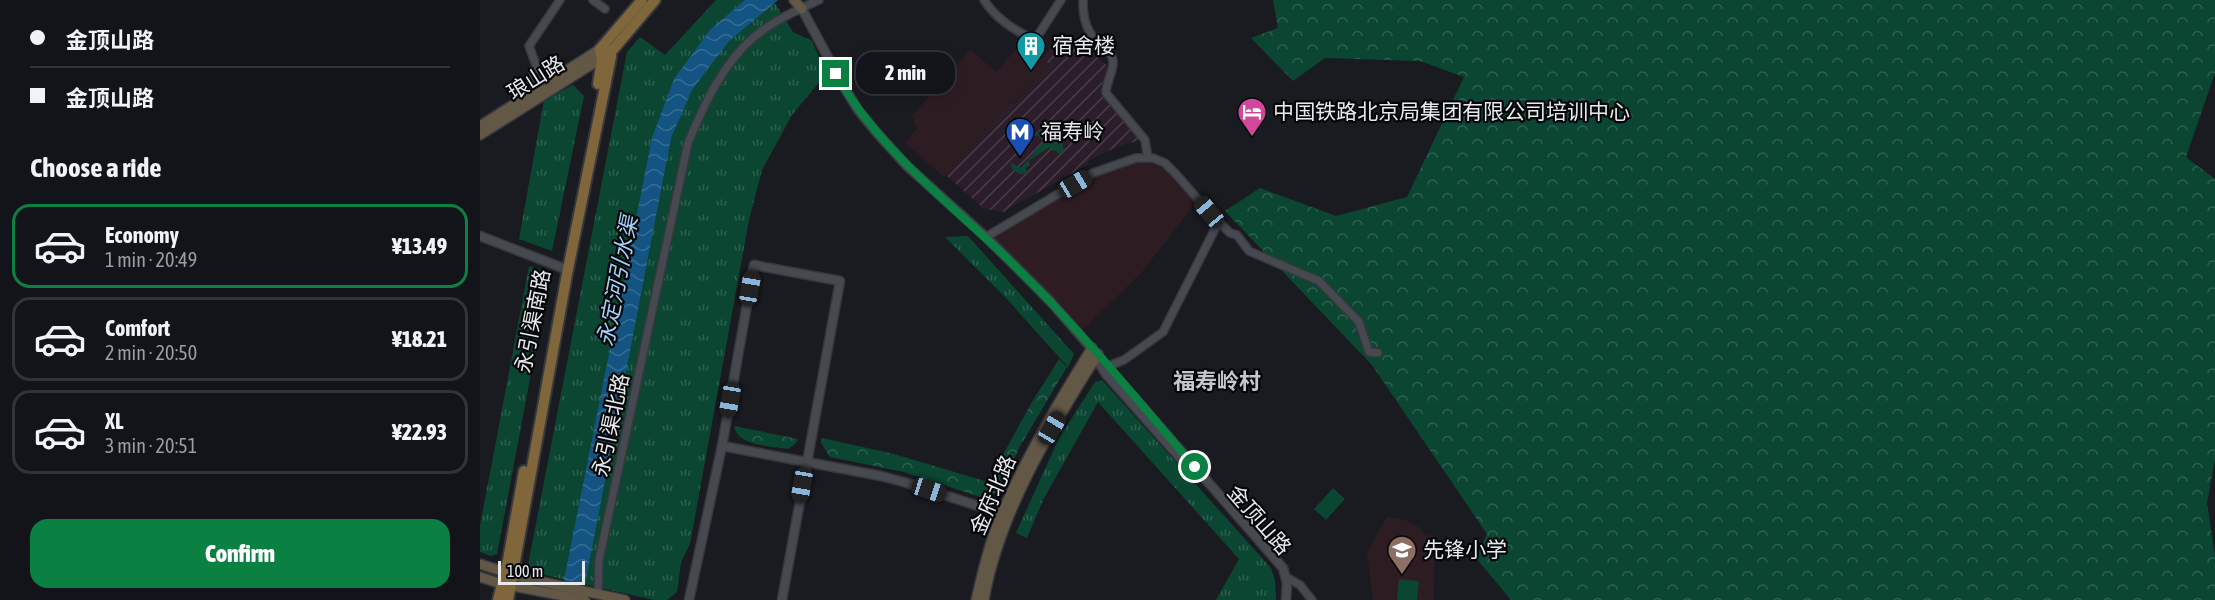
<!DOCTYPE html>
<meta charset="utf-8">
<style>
:root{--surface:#131419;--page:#1c1d22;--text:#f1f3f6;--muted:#9d9ea2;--line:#323338;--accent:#0b8043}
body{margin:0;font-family:"Asap Condensed","Noto Sans SC",sans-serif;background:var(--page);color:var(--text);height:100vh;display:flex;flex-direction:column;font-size:22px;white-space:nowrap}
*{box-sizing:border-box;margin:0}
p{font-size:20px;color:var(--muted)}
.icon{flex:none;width:33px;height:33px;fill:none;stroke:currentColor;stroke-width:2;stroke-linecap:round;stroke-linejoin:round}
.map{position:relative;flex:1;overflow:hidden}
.panel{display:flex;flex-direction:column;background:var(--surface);width:480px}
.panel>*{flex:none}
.top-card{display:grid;align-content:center;height:132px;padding:0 30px;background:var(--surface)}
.scale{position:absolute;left:18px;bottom:15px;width:87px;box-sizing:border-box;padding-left:6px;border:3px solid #e7e9ed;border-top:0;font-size:16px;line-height:21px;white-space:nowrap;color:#e7e9ed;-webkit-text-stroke:4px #050608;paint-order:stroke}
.end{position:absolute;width:27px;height:27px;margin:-14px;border:8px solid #0b8043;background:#fff;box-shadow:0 0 0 3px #fff}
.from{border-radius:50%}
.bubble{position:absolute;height:42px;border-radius:18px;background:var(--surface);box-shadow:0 3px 15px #0003,0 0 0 2px var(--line);font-size:20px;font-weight:800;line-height:42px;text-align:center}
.car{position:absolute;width:18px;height:36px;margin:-18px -9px;border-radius:8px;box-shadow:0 0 4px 2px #0007;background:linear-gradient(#222 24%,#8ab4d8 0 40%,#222 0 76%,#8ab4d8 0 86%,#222 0)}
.top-card b{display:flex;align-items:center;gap:21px;height:57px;font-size:22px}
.top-card b+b{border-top:2px solid var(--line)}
.top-card i{width:15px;height:15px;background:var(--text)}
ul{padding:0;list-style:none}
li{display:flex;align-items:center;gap:18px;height:84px;margin:0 12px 9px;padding:0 18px;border:3px solid var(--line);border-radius:18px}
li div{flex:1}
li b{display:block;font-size:22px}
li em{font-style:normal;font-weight:800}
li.on{border-color:var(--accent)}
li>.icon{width:54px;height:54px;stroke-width:1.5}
h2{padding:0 30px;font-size:27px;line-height:72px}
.cta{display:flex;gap:12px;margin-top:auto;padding:12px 30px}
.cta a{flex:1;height:69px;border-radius:18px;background:var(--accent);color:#fff;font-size:24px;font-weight:800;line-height:69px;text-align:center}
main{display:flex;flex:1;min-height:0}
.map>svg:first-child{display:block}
.industrial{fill:url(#industrial-furrows)}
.education{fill:#2e1c23}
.green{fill:#0b4632}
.forest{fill:url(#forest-crowns)}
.park{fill:url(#park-tufts)}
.water{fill:url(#water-waves)}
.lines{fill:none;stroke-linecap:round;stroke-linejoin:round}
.minor-casing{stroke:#37383d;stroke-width:10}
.tertiary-casing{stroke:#37383d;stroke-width:11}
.secondary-casing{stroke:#37383d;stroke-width:12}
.primary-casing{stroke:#37383d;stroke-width:14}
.minor{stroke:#464950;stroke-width:7}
.tertiary{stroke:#464950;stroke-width:8}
.secondary{stroke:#635746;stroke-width:9}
.primary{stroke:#80663b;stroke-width:10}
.route{stroke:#0b8043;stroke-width:8}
.labels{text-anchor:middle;stroke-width:4.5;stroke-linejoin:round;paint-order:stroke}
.poi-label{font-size:21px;fill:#e7e9ed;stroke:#050608;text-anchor:start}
.street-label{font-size:21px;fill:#e7e9ed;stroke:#050608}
.water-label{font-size:22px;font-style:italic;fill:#a2d2fc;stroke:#050608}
.neighbourhood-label{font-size:22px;font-weight:bold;fill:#c3c7cf;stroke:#050608}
</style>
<main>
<section class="panel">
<div class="top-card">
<b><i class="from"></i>金顶山路</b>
<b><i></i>金顶山路</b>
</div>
<h2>Choose a ride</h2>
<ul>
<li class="on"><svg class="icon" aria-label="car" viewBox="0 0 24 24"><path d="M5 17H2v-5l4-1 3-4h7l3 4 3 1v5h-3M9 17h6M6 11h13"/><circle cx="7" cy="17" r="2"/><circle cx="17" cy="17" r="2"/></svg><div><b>Economy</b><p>1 min · 20:49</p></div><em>¥13.49</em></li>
<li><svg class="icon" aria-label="car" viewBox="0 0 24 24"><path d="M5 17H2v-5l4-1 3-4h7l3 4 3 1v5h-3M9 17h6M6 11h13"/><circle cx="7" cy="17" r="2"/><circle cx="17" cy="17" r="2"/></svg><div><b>Comfort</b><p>2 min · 20:50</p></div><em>¥18.21</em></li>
<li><svg class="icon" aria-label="car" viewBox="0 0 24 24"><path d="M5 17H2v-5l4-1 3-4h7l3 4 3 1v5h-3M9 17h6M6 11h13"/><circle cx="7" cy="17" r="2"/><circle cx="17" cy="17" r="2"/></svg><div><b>XL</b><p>3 min · 20:51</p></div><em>¥22.93</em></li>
</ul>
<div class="cta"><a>Confirm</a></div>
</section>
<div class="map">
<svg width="1735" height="600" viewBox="0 0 1735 600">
<defs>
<pattern id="industrial-furrows" width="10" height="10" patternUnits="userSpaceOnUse" patternTransform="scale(1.5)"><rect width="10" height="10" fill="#2b1d29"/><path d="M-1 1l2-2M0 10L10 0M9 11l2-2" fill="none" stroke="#4a3e48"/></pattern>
<pattern id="forest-crowns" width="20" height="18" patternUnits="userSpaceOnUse" patternTransform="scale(1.5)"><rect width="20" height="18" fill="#0b4632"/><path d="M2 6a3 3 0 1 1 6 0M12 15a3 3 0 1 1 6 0" fill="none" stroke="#2f6150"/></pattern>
<pattern id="park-tufts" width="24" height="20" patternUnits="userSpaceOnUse" patternTransform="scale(1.5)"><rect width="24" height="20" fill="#0b4632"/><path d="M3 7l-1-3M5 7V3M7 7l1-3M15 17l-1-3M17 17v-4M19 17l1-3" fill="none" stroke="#2f6150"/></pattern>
<pattern id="water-waves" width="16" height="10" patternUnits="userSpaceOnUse" patternTransform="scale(1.5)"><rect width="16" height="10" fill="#145483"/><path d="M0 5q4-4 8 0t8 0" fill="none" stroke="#366d95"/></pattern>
</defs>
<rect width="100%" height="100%" fill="#191b21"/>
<polygon class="industrial" points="583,34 612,53 629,67 622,83 621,94 659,139 657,142 648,143 625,152 608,161 609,164 526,210 526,212 504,209 466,175 530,102 534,104 569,64 562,58"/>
<g class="education">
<polygon points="543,41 569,64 533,104 530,102 464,177 425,143 437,129 432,116 490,49 516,72"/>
<polygon points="659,162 673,162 683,166 716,202 662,272 602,331 512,238 620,173"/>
<polygon points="907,517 925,520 940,528 945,535 955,536 954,600 893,600 887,553"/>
</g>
<g class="green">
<polygon points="561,128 568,130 564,134 573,142 577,138 582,142 584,151 579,155 576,150 573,151 570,147 548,161 550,165 545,168 548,174 539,174 532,169 531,162 541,168 564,141 556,134"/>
<polygon points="853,488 865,499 846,520 834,509"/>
<polygon points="919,579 939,581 937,600 917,600"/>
</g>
<g class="forest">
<polygon points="793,0 1735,0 1735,73 1706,157 1735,179 1735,459 1727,503 1735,556 1735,600 1031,600 996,558 1007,534 892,365 745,211 780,188 856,216 927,197 984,77 940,61 845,58 813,81 771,38 798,28"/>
<polygon points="579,359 587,367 539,448 519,491 503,498 424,472 350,457 341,443 342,438 414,454 508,482 552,402"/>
<path d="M254 426 318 439 316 443 308 449C291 446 257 446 254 426Z"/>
</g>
<g class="park">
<polygon points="236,0 293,0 313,32 332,41 346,74 312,115 282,170 269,220 210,544 201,562 197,592 187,600 174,600 52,572 48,565 147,52 160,37 185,55"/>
<polygon points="93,85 104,96 72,251 39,239 64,100"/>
<polygon points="488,236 594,354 588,367 526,298 465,237"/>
<polygon points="49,266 65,272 69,278 17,554 11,556 0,552 0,526"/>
<polygon points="622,380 791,568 795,580 796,600 736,600 759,559 618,402 563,500 547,538 536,533 579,438 615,382"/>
</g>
<polygon class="water" points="265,0 298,0 249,41 212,90 191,138 102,600 80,600 172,138 194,79 230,30"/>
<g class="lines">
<g class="minor-casing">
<g id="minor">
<polyline points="113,0 125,9"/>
<path d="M504 0C516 19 535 31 555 40L581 0"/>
<path d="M603 0C603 16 605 27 615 40 622 47 632 50 633 61 634 71 626 82 626 93L665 140 668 158"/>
<polyline points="63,86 53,76 56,65 49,46 80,0"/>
<polyline points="506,237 613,173 656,158 673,158 685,163 696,174 729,212 750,233 757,235 769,251 839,281 879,322 889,352 898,353"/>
<polyline points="628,366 644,360 683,332 739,221"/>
<polyline points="806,577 820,585 832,600"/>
<path d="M118 594 119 560 208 143C224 105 242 64 274 37 293 21 317 10 339 0"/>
</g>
</g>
<g class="tertiary-casing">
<g id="tertiary">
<polyline points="322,9 364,87 378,110 397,133 427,166 506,237 570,301 803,568 807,583 806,600"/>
<polyline points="0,236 83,268"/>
<polyline points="614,355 626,374 710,469"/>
<polyline points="242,446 401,476 427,483 526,515"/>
<polyline points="209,600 242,446 274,265 360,281 302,600"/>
</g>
</g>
<g class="secondary-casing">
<g id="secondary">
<polyline points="314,0 322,9"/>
<polyline points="0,126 120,49"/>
<polyline points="0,135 125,56"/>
<polyline points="0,564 40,577 145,600"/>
<polyline points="0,577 22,584 105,600"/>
<path d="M496 600C503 570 510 540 522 513 547 455 579 401 612 348"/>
<path d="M504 600C519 513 571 428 618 354"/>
</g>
</g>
<g class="primary-casing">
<g id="primary">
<polyline points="120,49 162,0"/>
<polyline points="131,52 175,0"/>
<polyline points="118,84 122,59 120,49"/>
<polyline points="18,600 28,560 44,471"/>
<polyline points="28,600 87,274 131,57 131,52 120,49"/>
</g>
</g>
<use href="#minor" class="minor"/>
<use href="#tertiary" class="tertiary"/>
<use href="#secondary" class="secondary"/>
<use href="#primary" class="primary"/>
</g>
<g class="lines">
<path class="route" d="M356 74C401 155 478 208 542 273 604 334 659 402 715 467"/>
</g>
<defs>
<g id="building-pin" transform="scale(1.5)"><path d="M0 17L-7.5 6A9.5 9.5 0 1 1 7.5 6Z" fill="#0f9aa8" stroke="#050608"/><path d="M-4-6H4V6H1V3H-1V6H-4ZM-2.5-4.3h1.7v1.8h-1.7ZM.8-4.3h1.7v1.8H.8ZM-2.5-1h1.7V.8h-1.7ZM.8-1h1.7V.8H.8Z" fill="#fff"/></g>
<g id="hotel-pin" transform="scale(1.5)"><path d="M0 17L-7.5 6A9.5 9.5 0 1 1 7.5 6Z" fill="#d1479c" stroke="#050608"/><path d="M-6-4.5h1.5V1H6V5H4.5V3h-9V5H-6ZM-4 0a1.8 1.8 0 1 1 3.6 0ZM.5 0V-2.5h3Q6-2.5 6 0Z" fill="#fff"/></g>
<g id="metro-pin" transform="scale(1.5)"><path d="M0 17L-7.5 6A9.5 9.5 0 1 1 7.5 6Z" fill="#1a4fb4" stroke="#050608"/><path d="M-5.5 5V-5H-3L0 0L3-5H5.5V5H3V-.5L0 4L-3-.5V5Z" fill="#fff"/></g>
<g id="school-pin" transform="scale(1.5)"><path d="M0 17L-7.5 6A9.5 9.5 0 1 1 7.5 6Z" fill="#8d6e63" stroke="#050608"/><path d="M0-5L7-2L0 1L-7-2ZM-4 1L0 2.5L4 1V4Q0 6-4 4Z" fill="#fff"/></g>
</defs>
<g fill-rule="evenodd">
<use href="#building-pin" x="551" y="46"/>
<use href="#hotel-pin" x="772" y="112"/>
<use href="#metro-pin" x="540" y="132"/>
<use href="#school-pin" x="922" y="550"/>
</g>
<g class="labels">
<g class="poi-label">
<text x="572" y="53">宿舍楼</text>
<text x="793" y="119">中国铁路北京局集团有限公司培训中心</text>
<text x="561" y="139">福寿岭</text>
<text x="943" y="557">先锋小学</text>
</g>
<g class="street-label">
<text transform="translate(56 78) rotate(-32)" y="7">琅山路</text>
<text transform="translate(53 321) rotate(-79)" y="7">永引渠南路</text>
<text transform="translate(131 425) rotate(-78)" y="7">永引渠北路</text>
<text transform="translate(513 495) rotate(-67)" y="7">金府北路</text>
<text transform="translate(779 520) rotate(49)" y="7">金顶山路</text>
</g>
<g class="water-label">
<text transform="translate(137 281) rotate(-79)" y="8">永定河引水渠</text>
</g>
<g class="neighbourhood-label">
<text x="737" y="389">福寿岭村</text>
</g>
</g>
</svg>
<div class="scale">100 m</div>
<i class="end from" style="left:715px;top:467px"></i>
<i class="end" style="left:356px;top:74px"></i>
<div class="bubble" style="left:376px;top:52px;width:99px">2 min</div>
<i class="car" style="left:595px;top:184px;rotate:59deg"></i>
<i class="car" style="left:729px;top:212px;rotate:320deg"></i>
<i class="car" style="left:270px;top:288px;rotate:10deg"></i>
<i class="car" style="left:250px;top:400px;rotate:190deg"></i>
<i class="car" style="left:572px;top:428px;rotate:31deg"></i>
<i class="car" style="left:322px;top:485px;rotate:190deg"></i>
<i class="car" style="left:449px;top:490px;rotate:108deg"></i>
</div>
</main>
